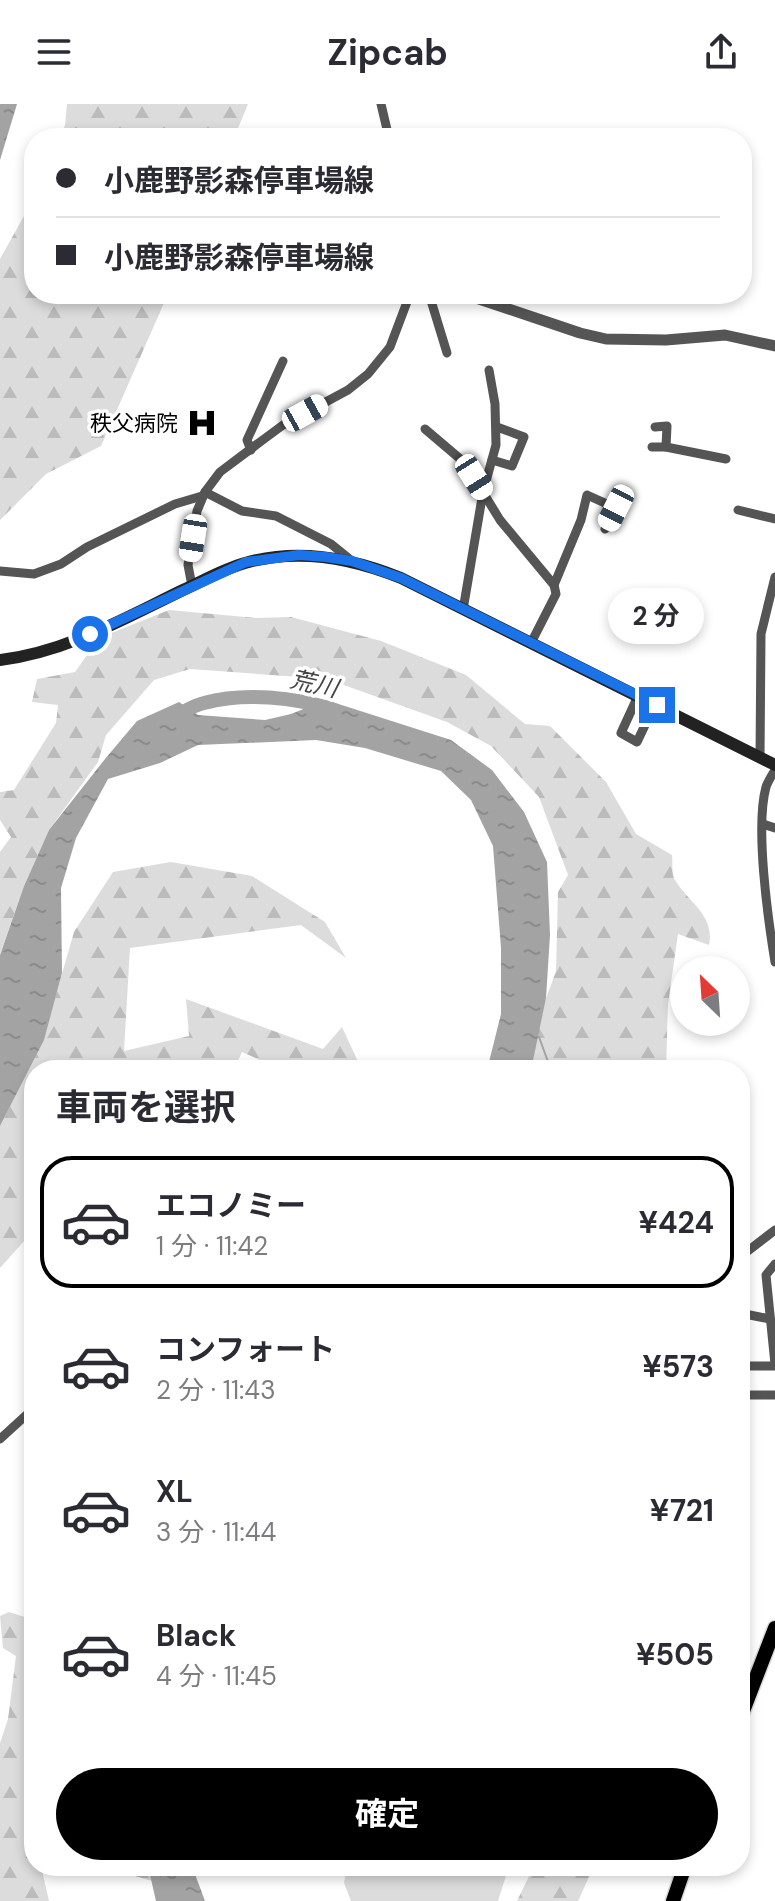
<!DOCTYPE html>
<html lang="ja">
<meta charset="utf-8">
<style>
:root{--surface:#fff;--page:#f7f7f7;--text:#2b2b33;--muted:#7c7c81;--line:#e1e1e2;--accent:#000}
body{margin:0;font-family:"DM Sans","Noto Sans JP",sans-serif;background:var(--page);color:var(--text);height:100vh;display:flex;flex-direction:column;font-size:30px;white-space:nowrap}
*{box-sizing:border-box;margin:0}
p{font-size:26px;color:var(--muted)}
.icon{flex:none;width:44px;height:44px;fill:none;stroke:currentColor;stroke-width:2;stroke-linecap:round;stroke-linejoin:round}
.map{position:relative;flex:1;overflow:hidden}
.sheet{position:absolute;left:24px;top:956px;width:726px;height:816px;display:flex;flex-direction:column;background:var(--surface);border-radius:32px;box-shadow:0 4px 12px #0003}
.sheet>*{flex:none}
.guide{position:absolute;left:24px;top:24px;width:728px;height:176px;border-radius:32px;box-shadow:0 4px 12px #0003;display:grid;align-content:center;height:176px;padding:0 32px;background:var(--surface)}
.needle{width:52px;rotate:335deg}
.buttons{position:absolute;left:670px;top:852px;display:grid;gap:16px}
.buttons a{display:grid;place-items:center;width:80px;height:80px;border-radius:50%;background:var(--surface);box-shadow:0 4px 12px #0003;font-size:40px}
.end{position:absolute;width:36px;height:36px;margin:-18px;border:10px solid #1a73e8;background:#fff;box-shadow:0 0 0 4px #fff}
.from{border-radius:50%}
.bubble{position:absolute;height:56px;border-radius:28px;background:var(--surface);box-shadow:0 4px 12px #0003;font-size:26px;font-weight:700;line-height:56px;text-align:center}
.car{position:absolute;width:24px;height:48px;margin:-24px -12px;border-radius:10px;box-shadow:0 0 6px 2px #0007;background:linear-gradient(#fff 24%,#345 0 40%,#fff 0 76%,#345 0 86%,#fff 0)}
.guide b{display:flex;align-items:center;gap:28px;height:76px;font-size:30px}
.guide b+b{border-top:2px solid var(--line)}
.guide i{width:20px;height:20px;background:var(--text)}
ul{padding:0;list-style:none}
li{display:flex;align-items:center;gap:24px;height:132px;margin:0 16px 12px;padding:0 16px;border:4px solid transparent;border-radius:32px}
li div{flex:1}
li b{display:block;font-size:30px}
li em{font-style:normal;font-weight:700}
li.current{border-color:var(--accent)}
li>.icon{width:72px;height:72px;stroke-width:1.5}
h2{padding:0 32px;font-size:36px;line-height:96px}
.cta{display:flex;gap:16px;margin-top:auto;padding:16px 32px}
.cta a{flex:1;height:92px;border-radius:48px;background:var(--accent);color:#fff;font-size:32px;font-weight:700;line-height:92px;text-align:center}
header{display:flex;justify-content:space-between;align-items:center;height:104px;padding:0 32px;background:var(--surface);font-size:36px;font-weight:700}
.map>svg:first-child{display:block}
.forest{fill:url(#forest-firs)}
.garden{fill:#dcdcdc}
.water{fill:url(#water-ripples)}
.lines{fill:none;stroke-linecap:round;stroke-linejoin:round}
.stream{stroke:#a3a3a3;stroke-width:2}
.river{stroke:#a3a3a3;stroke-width:14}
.trunk-casing{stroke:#dbdbdb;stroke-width:17}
.minor{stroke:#555;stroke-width:9}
.tertiary{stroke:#555;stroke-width:11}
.secondary{stroke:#222;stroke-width:12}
.trunk{stroke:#000;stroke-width:14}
.route{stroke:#1a73e8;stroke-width:10}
.labels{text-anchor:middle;stroke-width:7;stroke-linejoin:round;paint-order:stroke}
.poi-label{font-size:22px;fill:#000;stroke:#fff;text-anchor:end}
.water-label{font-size:24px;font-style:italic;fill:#444;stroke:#fff}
</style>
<header><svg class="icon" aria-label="menu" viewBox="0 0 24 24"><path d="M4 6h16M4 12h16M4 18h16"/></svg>Zipcab<svg class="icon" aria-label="share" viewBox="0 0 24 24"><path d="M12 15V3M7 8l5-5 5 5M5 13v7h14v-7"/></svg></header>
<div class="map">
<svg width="775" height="1797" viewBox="0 0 775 1797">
<defs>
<pattern id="forest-firs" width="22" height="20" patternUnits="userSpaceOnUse" patternTransform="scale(2)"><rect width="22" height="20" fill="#dcdcdc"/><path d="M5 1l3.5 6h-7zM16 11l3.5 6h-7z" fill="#bbb"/></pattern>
<pattern id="water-ripples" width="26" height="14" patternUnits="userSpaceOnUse" patternTransform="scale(2)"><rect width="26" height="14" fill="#a3a3a3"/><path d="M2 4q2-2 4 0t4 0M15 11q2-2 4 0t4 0" fill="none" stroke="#8b8b8b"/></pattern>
</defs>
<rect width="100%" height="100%" fill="#fff"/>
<g class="forest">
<polygon points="67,0 248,0 234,34 60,34 65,21"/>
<polygon points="34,94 34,190 168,190 101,342 46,370 0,416 0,155"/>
<path d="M169 506 256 514 291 513 381 537 466 571 525 620 550 622 606 678 636 730 672 751C673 759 671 770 675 776 689 799 715 811 709 841L678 830 668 900 666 966H520L556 867 558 788 568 771 539 693 491 642 447 618 327 575 190 565 154 576 106 631 98 658 49 726 24 782 0 850V748L11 733 0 716V688L14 686 56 619 58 601 32 598 37 575 75 568 99 534Z"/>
<polygon points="171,758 252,772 325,818 346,854 301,821 130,844 124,947 189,932 186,895 323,945 342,923 362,966 282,966 242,948 234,966 34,966 34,1126 0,1164 0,1022 42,939 74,828 113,768"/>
<polygon points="9,1508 34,1516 34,1717 32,1723 34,1762 41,1762 49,1797 0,1797 0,1639 8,1615 16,1552 3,1544 0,1512"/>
<polygon points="107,1762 148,1762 152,1777 108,1764"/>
<polygon points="534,1762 594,1762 578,1797 517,1797"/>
</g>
<polygon class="garden" points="347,1762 509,1762 498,1797 351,1797 344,1779"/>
<g class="water">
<polygon points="0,0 17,0 0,56"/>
<polygon points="326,596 451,636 492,666 524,708 547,758 550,831 546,894 531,966 487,966 501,910 501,844 493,742 471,696 441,667 365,644 316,636 198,641 160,659 108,675 76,734 61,784 62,869 44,936 0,1022 0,851 24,782 49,726 105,655 137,617 179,598 198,611 265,616 291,610"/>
<polygon points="148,1762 192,1762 205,1797 156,1797"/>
</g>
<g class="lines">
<polyline class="stream" points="539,933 551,966"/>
<path class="river" d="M175 612C184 608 194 601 204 599 244 588 295 593 334 606"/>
<g class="trunk-casing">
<g id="trunk">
<polyline points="740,1615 775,1524"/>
<polyline points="673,1797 685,1762"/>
</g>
</g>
<g class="minor">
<polyline points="381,0 389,34"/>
<polyline points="429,190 447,249"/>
<polyline points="655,323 667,322 666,343"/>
<polyline points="425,325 465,359 500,416 554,481 556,490 531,539"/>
<polyline points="652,343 666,343 726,355"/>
<polyline points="251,346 247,336 283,257"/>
<polyline points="492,356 512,362 524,333 497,323"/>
<polyline points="205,388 242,407 276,412 331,440 352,457"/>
<polyline points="738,406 775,415"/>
<polyline points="0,467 34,470 61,460 87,443 175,400 202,392"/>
<polyline points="554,481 581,416 587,391 616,404 605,425"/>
<polyline points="192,482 188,461 197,407 205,388 220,368 260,338 283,321 348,286 368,270 390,243 410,190"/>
<polyline points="463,506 483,388 496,341 495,300 489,266"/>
<polyline points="638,592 621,629 637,638 655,600"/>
<polyline points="760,654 761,530 775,473"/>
<path d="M775 666C772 671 768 677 766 683 755 723 768 815 775 858"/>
<polyline points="763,720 775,724"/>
<polyline points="740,1153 775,1126"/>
<polyline points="775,1160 766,1171 775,1260"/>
<polyline points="740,1209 770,1215"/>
<polyline points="740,1262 775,1262"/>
<polyline points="749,1291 775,1291"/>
<polyline points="0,1335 34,1304"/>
</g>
<polyline class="tertiary" points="464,190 580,229 606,235 666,236 725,231 775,242"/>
<path class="secondary" d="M0 556C66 548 123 515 183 486 203 477 223 465 245 459 297 444 352 454 401 474L775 661"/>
<use href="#trunk" class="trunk"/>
</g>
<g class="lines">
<polyline class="route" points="90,530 246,458 299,451 326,453 352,457 401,474 657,601"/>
</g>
<defs>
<g id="hospital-bare" transform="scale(2.4)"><path d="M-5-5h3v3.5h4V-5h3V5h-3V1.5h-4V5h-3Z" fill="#000" stroke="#fff" stroke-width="2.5" paint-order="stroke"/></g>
</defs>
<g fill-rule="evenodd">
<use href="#hospital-bare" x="202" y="319"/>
</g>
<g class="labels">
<g class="poi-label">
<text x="178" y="327">秩父病院</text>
</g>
<g class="water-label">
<text transform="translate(314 580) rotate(13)" y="8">荒川</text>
</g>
</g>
</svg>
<div class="buttons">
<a><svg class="needle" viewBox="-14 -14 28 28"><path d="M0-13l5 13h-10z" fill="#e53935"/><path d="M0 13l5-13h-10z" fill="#7c7c81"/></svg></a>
</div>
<i class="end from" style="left:90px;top:530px"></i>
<i class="end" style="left:657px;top:601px"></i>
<div class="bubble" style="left:608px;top:484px;width:96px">2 分</div>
<i class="car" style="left:305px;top:309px;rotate:61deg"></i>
<i class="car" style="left:474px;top:373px;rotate:148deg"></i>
<i class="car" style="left:616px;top:404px;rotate:207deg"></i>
<i class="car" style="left:193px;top:434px;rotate:189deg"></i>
<div class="guide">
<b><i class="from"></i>小鹿野影森停車場線</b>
<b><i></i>小鹿野影森停車場線</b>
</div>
<section class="sheet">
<h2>車両を選択</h2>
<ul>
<li class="current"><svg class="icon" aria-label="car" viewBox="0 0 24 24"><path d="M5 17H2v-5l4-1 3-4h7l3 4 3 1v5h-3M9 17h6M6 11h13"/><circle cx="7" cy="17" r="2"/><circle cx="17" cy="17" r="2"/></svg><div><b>エコノミー</b><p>1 分 · 11:42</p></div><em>¥424</em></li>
<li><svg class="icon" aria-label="car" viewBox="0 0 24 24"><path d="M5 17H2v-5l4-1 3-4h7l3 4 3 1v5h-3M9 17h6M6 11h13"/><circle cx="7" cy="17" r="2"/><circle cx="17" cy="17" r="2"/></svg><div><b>コンフォート</b><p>2 分 · 11:43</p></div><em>¥573</em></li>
<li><svg class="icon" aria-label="car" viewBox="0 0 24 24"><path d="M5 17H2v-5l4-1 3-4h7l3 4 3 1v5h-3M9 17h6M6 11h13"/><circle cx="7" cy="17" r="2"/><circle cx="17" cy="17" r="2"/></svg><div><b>XL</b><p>3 分 · 11:44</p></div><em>¥721</em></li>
<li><svg class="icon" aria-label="car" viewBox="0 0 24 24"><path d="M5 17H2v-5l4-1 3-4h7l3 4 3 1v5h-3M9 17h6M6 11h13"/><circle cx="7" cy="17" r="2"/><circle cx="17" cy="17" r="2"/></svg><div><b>Black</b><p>4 分 · 11:45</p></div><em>¥505</em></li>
</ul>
<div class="cta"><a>確定</a></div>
</section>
</div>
